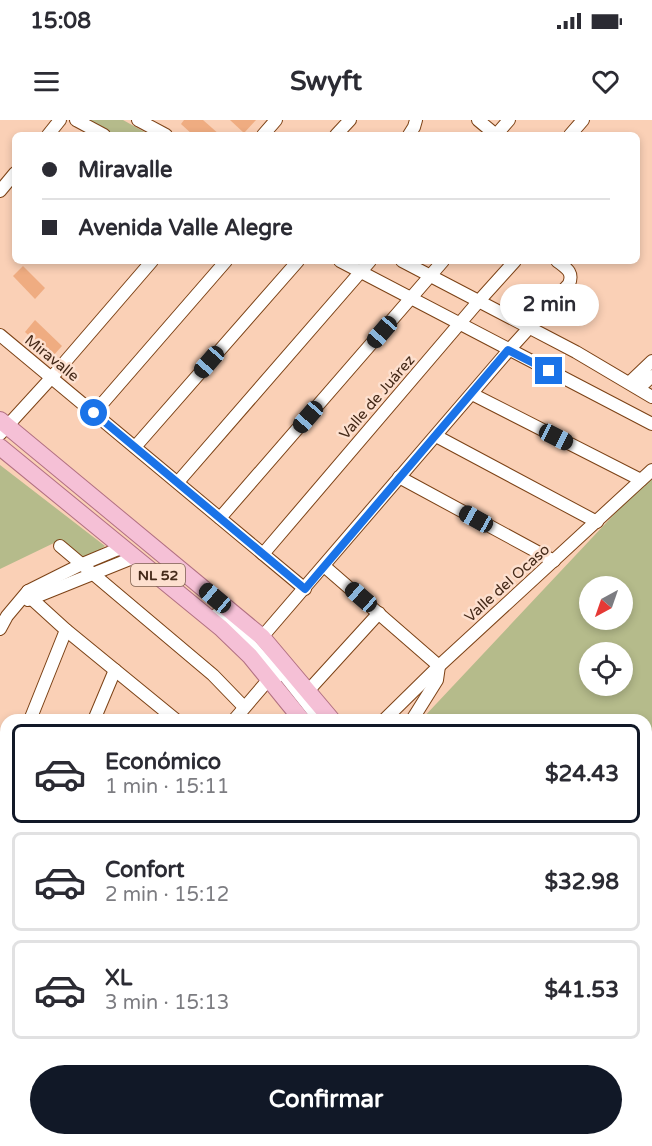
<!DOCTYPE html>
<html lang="es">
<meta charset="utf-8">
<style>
:root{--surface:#fff;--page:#f7f7f7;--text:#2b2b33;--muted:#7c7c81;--line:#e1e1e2;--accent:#111827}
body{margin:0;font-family:"Varela Round",sans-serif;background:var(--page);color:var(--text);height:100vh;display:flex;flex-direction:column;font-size:22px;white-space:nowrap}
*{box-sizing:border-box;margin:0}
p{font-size:20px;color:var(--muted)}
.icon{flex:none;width:33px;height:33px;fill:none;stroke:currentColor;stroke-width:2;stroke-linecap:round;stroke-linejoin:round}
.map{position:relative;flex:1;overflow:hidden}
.sheet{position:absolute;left:0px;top:594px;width:652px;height:432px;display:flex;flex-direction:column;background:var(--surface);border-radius:18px 18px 0 0;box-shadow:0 3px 9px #0003}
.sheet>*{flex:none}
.top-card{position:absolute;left:12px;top:12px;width:628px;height:132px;border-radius:9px;box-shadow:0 3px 9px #0003;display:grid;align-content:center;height:132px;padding:0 30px;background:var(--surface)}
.needle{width:39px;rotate:220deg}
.tools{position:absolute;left:579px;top:456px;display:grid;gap:12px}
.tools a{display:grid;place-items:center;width:54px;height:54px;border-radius:50%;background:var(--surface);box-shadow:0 3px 9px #0003;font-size:30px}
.end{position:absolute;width:27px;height:27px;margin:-14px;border:8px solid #1a73e8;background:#fff;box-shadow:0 0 0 3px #fff}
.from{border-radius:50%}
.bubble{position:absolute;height:42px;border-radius:21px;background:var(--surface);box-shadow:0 3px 9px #0003;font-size:20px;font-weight:700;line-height:42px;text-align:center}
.car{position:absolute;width:18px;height:36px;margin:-18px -9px;border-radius:8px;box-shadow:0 0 4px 2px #0007;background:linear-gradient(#222 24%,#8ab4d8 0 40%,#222 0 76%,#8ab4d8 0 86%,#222 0)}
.top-card b{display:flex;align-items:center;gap:21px;height:57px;font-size:22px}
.top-card b+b{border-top:2px solid var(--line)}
.top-card i{width:15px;height:15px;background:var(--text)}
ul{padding:10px 0 0;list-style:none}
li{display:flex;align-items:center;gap:18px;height:99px;margin:0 12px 9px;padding:0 18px;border:3px solid var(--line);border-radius:9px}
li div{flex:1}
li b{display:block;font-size:22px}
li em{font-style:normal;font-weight:700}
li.selected{border-color:var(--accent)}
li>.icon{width:54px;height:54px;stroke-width:1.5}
.primary-button{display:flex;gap:12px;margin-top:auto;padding:12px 30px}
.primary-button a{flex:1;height:69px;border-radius:36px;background:var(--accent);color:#fff;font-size:24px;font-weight:700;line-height:69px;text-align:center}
.status{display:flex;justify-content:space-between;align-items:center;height:42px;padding:0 30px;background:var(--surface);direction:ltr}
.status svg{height:16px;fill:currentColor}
header{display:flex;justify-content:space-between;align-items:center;height:78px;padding:0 30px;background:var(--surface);font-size:27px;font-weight:700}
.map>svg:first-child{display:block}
.green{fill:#b5bb8b;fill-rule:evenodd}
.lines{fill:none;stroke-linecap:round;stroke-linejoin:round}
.canal{stroke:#7dc1e7;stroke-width:9}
.building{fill:#efac81}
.minor-casing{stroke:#7c4216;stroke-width:14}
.major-casing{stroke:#b27082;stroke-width:18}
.minor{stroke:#fff;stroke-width:12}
.major{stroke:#f5c0d6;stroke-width:16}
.route{stroke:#1a73e8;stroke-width:8}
.labels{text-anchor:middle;stroke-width:5;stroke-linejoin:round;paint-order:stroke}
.shield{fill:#fde0cf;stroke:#7c604f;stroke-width:1.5}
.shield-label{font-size:14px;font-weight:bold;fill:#442918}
.street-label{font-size:15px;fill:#442918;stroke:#fde0cf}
</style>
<div class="status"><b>15:08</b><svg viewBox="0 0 49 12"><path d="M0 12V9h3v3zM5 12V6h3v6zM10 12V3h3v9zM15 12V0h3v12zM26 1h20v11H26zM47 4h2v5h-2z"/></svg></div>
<header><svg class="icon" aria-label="menu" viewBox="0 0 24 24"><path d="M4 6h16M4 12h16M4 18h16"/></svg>Swyft<svg class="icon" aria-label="heart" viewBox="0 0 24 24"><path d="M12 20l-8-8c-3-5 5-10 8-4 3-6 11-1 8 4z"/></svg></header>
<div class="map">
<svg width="652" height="1026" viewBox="0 0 652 1026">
<rect width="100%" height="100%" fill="#fad0b6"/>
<g class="green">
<polygon points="82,0 123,0 150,15 111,15"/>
<polygon points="0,345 105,426 84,440 56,422 0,449"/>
<path d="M652 354V779L647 784 646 600H421ZM590 466H622V500H590ZM590 532H622V566H590Z"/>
<polygon points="647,1003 652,1008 652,1026 273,1026 287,1020 646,1020"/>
<polygon points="113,1020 241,1020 241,1026 123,1026"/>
</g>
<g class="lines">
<g class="canal">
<polyline points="0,769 6,777"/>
<polyline points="75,1020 86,1026"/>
</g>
</g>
<g class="building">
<polygon points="184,0 203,0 220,15 193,15 181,4"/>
<polygon points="230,0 256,0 244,13"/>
<polygon points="23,146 45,168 35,179 13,156"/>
<polygon points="35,200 62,226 52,237 25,212"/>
</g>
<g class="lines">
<g class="minor-casing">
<g id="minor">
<polyline points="76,0 104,15"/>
<polyline points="138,0 166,15"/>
<polyline points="478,0 496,15"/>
<polyline points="48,15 60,0"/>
<polyline points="263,15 276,0"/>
<polyline points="336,15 350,0"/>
<polyline points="409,15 414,7 416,0"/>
<polyline points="496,15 509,0"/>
<polyline points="570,15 583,0"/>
<polyline points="0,71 15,53"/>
<polyline points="340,141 652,304"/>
<polyline points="402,141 576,232 652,277"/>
<polyline points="0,215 305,469"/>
<polyline points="630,262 652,241"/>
<polyline points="639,268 652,256"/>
<polyline points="472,274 641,360"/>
<polyline points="94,293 226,141"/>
<polyline points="0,314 52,257 152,141"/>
<polyline points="436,316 597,402"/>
<polyline points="135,327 298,141"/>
<polyline points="399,357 554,441"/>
<polyline points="178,362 370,141"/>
<polyline points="220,398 443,141"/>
<polyline points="60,426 213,555 244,587"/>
<polyline points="263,434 478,182 515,141"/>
<polyline points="324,446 439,546"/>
<polyline points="28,471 33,480 66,510 176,600"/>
<polyline points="28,480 135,437"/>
<polyline points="217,494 239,512 278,556"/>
<polyline points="0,509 7,496 28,471 80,445 123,427"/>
<path d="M262 517 509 230 569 164C574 152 566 148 557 141"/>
<polyline points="278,547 320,600"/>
<polyline points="307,572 379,493"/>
<polyline points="30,600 66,510"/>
<polyline points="94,600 115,550"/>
<polyline points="234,600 269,559"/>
<polyline points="384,600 439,546 652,350"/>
<polyline points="412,600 437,560 439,546"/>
<polyline points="0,676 6,661"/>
<polyline points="0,726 6,732"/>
<polyline points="646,901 652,896"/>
<polyline points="646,968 652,974"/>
</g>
</g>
<g class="major-casing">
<g id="major">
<polyline points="0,300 262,517 332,600"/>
<polyline points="0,327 221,508 250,536 302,600"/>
<polyline points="646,948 652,954"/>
<polyline points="646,980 652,986"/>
</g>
</g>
<use href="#minor" class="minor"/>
<use href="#major" class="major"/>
</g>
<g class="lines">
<polyline class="route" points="94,293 305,469 508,230 549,251"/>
</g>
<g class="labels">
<rect class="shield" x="131" y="444" width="54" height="22" rx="4.5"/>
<g class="shield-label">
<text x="158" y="460">NL 52</text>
</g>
<g class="street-label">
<text transform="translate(52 238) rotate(39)" y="5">Miravalle</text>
<text transform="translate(377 277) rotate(-49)" y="5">Valle de Juárez</text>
<text transform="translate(507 463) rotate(-42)" y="5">Valle del Ocaso</text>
</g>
</g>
</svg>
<div class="tools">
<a><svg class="needle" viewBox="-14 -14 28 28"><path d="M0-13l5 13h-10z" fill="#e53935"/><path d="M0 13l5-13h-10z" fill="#7c7c81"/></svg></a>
<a><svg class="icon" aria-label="locate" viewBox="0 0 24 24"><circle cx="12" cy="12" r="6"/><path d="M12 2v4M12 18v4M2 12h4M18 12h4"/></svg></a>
</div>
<i class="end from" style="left:94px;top:293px"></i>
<i class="end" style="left:549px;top:251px"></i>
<div class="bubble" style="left:500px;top:164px;width:99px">2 min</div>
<i class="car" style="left:382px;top:212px;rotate:221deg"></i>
<i class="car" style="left:209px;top:242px;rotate:221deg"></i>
<i class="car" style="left:308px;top:297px;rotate:221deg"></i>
<i class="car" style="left:556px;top:317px;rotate:117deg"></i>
<i class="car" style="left:476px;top:399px;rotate:299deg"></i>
<i class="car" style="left:361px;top:477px;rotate:311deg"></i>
<i class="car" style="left:215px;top:478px;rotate:310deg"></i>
<div class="top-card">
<b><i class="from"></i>Miravalle</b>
<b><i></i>Avenida Valle Alegre</b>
</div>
<section class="sheet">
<ul>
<li class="selected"><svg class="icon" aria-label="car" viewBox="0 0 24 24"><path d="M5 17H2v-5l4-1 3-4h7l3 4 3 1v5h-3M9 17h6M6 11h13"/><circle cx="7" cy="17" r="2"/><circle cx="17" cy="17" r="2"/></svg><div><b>Económico</b><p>1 min · 15:11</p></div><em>$24.43</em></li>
<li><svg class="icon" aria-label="car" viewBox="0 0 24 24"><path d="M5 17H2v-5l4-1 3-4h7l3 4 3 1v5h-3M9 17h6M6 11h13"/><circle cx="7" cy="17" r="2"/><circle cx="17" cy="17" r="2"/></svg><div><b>Confort</b><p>2 min · 15:12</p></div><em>$32.98</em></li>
<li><svg class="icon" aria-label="car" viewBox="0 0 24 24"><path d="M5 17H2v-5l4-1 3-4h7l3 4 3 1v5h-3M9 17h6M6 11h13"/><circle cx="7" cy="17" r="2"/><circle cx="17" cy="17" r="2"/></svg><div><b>XL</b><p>3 min · 15:13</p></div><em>$41.53</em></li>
</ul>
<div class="primary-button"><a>Confirmar</a></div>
</section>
</div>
